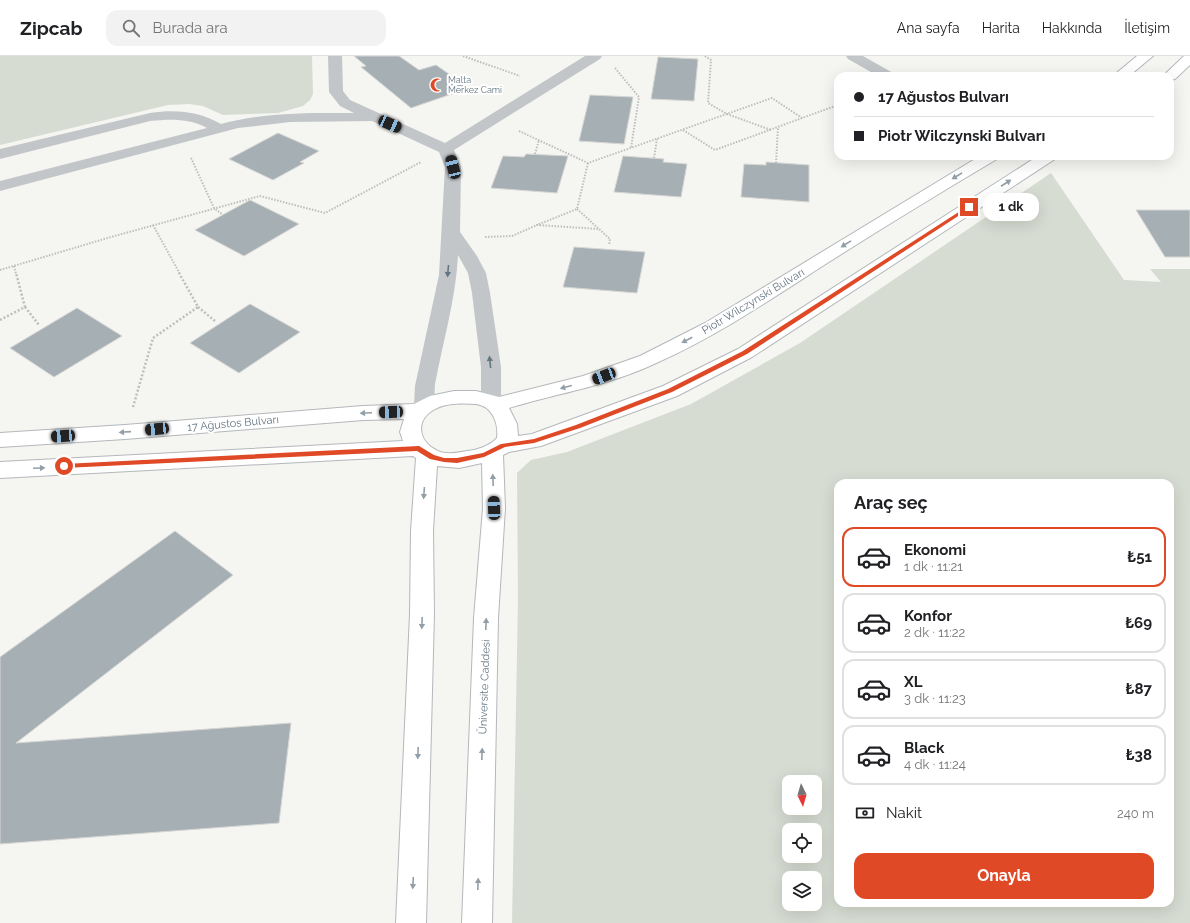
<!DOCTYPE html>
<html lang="tr">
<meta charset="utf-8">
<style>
:root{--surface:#fff;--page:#f2f2f2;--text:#202124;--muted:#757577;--line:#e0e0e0;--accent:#e04926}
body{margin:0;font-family:Raleway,sans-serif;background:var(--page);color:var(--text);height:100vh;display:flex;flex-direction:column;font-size:15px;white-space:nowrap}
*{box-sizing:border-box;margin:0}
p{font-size:13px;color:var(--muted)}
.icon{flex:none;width:22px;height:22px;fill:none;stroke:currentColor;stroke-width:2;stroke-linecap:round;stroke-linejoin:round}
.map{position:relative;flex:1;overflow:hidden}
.side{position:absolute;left:834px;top:423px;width:340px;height:428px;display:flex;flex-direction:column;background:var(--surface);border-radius:12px;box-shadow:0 4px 16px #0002}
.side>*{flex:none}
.hud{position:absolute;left:834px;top:16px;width:340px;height:88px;border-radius:12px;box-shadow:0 4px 16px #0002;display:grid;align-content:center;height:88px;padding:0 20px;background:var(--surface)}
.needle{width:26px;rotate:175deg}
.tools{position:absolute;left:782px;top:719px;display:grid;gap:8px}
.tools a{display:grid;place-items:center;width:40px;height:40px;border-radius:8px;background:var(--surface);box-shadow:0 4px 16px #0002;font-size:20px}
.end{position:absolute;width:18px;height:18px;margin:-9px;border:5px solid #e04926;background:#fff;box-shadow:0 0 0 2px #fff}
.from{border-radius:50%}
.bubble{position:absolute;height:28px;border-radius:12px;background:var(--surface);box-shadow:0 4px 16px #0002;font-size:13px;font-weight:700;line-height:28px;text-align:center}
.car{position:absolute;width:12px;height:24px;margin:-12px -6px;border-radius:5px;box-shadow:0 0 3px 1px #0007;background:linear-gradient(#222 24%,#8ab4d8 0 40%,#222 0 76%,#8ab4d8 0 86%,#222 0)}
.hud b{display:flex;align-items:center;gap:14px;height:38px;font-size:15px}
.hud b+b{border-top:1px solid var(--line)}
.hud i{width:10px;height:10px;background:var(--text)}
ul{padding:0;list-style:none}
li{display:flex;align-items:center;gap:12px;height:60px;margin:0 8px 6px;padding:0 12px;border:2px solid var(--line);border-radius:12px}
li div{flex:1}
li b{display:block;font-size:15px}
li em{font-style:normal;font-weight:700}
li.current{border-color:var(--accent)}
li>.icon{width:36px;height:36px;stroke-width:1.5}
h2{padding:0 20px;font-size:18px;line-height:48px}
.pay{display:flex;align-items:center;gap:10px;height:44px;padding:0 20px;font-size:15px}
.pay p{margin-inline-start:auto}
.button{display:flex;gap:8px;margin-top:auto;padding:8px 20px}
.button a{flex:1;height:46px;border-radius:12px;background:var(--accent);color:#fff;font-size:16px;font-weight:700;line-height:46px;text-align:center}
header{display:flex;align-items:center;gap:24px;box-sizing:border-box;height:56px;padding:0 20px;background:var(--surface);border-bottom:1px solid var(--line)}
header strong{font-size:19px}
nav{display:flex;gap:22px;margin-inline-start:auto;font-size:14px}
.search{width:280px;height:36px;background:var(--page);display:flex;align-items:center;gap:10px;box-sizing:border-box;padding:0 14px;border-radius:12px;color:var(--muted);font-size:15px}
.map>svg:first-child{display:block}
.green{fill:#d6dcd2;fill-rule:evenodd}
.building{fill:#a6afb4;stroke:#d6d6d4}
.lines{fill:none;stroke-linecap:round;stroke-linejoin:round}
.major-casing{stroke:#b3b8bb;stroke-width:2}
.path-far1{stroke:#bcbec0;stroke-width:2;stroke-dasharray:1.5 1.5;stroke-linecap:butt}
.path{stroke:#bcbec0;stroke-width:2.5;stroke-dasharray:2 2;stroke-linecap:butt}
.minor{fill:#c2c6c9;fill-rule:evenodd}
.major{fill:#fff;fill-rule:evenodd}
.oneway{fill:#929fa8}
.oneway2{fill:#647682}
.route{fill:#e04926}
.labels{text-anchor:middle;stroke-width:4;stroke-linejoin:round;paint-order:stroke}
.far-poi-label{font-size:9px;fill:#647682;stroke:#fff;text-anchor:start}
.street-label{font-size:11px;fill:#647682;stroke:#fff}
</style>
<header>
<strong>Zipcab</strong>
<div class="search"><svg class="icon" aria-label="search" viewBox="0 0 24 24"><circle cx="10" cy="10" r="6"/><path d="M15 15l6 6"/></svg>Burada ara</div>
<nav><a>Ana sayfa</a><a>Harita</a><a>Hakkında</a><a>İletişim</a></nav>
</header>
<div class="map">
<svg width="1190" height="867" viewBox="0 0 1190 867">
<rect width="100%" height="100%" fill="#f5f5f1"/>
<g class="green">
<polygon points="0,0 312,0 313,38 310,44 303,50 278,57 223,59 203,50 189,48 168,49 0,89"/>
<path d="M1051 117 1124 224 1161 226 1150 213H1190V867H512L518 544 517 417 531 404 567 396 691 348 800 287ZM838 427H1170V847H838ZM789 726H815V752H789ZM789 774H815V800H789ZM789 822H815V848H789Z"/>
</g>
<g class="building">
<polygon points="354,0 399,0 419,14 436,9 469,32 411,52 361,11 366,10"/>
<polygon points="658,1 698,3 694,45 651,43"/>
<polygon points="590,39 633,41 624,88 579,85"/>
<polygon points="278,77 319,95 300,106 304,107 273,124 229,103"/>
<polygon points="526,98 568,100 557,137 491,132 503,100 524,101"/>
<polygon points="623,100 664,103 663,106 687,108 681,141 614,136"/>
<polygon points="766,106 809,109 809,146 741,141 744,108 766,109"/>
<polygon points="250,144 299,168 244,200 195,174"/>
<polygon points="1136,154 1190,154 1190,201 1165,201"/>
<polygon points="574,191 645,196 637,237 563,231"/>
<polygon points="250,248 300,276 239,317 190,287"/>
<polygon points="77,252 122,280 54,321 10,292"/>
<polygon points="175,475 233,519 16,687 291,667 279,767 0,788 0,601"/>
</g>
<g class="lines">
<g class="major-casing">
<g id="major">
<polygon points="1137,0 1153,0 1129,20 1113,20"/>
<polygon points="1184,0 1190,0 1190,9 1175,23 1170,24 1170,20 1163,20"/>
<path d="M980 100H999L997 103C938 138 879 174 821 211 767 246 713 282 654 308 607 330 558 337 509 352L517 368 518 380 532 378 663 330 738 293 1038 100H1057L1055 103 752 301 677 340 541 390 509 396 503 399 505 452 498 562 492 867H462L474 562 483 452 482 407 459 412 437 410 433 475 434 558 426 867H396L410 558 411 475 416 402 413 400 0 422V406L403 385 400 376 404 363 363 364 125 383 0 391V377L125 369 363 350 414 348 430 340 454 335H476L499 341 583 320 640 300 705 267ZM476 348C492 350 499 367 497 382 490 390 477 394 467 395 458 397 444 399 436 394 417 384 415 362 437 352 448 347 464 347 476 348Z"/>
</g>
</g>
<g class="path-far1">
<polyline points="463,0 520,20"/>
<polyline points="705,0 711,4 708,47 727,58 771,74"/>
<polyline points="615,12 639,41 631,92"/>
<polyline points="683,74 715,94 802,62"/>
<polyline points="519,75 588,107 772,42 802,62 838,49"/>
<polyline points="535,98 539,84"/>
<polyline points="191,102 214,152 223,159"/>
<polyline points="654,102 657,83"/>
<polyline points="588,107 577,153 537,169 599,173"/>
<polyline points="776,107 778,72"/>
<polyline points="577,153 610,183 609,189"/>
<polyline points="153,169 180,218"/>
<polyline points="485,181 512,180 537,169"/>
<polyline points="14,210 16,218"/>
<polyline points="0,214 111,181 260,140 325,157 421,106"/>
</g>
<g class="path">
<polyline points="25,251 39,269"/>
<polyline points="198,251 215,265"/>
<polyline points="0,264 25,251 16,217"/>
<polyline points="133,351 153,282 198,251 179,217"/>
</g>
<g class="minor">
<path d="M328 0H342L343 35 350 44 445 87 585 0H602L600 3 454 94 461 111 460 176 477 200 486 217 490 237 501 311V345L498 350 491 352 484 350 481 345V311L472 237 468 217 458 199C456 242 443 285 435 328 434 337 436 347 431 355L424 357 417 355 414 350 415 330 439 219 445 111 439 96 372 65 290 66 238 72 0 135V125L207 72C189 62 170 63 150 65L0 103V93L150 57C175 53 199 55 221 68 265 56 310 57 354 57L340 50 329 36Z"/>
<polygon points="846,0 863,0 893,17 895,20 878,20 848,3"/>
</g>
<use href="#major" class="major"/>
</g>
<defs><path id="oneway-solid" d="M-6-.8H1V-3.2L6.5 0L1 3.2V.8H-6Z"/></defs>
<g class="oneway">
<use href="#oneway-solid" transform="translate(957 120) rotate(149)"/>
<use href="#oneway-solid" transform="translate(1006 127) rotate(-33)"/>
<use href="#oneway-solid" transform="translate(846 188) rotate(148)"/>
<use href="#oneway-solid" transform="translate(687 284) rotate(152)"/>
<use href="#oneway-solid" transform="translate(566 331) rotate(165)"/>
<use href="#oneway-solid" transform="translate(366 357) rotate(177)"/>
<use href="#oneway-solid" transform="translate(125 376) rotate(176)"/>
<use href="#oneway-solid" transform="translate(39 412) rotate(-3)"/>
<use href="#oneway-solid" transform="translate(493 424) rotate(-92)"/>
<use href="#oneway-solid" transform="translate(424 437) rotate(94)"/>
<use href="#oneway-solid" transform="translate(422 567) rotate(92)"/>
<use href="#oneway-solid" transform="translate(486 568) rotate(-88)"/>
<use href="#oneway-solid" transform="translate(418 697) rotate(92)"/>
<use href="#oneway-solid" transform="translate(482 698) rotate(-88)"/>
<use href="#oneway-solid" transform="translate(413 827) rotate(93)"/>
<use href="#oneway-solid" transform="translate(478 828) rotate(-88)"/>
</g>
<g class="oneway2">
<use href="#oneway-solid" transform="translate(448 215) rotate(95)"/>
<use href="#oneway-solid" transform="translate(490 306) rotate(-96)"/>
</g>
<polygon class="route" points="968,150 972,151 747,298 672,336 580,372 534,387 505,391 484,401 457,407 444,406 430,403 417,395 64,412 61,410 64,408 419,390 434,399 444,402 457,402 483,397 501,388 534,383 576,369 668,333 743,295"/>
<defs>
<g id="mosque-bare" transform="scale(1.08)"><path d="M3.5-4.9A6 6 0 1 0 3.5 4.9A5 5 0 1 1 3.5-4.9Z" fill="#e04926" stroke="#fff" stroke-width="2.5" paint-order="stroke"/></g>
</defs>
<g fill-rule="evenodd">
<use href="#mosque-bare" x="437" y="29"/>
</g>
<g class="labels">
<g class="far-poi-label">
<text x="448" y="27">Malta<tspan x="448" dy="10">Merkez Cami</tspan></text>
</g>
<g class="street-label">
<text transform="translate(753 245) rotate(-31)" y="4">Piotr Wilczynski Bulvarı</text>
<text transform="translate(233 367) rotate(-5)" y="4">17 Ağustos Bulvarı</text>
<text transform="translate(484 631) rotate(-88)" y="4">Üniversite Caddesi</text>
</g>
</g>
</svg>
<div class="tools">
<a><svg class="needle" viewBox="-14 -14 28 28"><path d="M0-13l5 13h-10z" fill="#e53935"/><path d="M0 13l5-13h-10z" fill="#757577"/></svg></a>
<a><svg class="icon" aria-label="locate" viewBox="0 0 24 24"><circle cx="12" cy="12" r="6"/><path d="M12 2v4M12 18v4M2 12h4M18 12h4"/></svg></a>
<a><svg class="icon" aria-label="layers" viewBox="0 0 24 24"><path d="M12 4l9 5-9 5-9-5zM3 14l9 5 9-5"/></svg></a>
</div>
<i class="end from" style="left:64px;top:410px"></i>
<i class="end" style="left:969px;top:151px"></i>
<div class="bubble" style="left:983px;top:137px;width:56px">1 dk</div>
<i class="car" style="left:390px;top:68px;rotate:114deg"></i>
<i class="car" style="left:453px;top:111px;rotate:346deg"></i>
<i class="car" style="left:604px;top:320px;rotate:249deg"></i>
<i class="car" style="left:391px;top:356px;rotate:268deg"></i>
<i class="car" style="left:157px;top:373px;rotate:265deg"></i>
<i class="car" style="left:63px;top:380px;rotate:266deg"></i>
<i class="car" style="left:494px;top:452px;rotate:358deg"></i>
<div class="hud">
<b><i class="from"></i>17 Ağustos Bulvarı</b>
<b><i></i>Piotr Wilczynski Bulvarı</b>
</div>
<section class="side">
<h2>Araç seç</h2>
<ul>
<li class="current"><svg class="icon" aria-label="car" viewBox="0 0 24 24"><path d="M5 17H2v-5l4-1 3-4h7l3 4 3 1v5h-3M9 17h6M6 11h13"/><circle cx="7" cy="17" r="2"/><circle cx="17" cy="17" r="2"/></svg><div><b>Ekonomi</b><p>1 dk · 11:21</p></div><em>₺51</em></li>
<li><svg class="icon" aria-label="car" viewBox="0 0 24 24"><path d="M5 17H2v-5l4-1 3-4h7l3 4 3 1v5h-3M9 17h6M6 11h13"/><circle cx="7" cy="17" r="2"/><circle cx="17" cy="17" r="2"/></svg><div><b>Konfor</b><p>2 dk · 11:22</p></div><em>₺69</em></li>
<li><svg class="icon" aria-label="car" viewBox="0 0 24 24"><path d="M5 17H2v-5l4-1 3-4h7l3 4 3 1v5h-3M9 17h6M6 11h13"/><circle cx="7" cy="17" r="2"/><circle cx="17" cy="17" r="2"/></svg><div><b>XL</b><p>3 dk · 11:23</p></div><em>₺87</em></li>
<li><svg class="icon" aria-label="car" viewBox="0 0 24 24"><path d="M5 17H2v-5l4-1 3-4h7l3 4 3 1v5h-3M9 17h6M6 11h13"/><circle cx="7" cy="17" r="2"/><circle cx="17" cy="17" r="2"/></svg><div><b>Black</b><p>4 dk · 11:24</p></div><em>₺38</em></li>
</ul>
<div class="pay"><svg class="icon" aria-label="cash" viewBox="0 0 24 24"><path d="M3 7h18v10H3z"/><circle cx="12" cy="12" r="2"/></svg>Nakit<p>240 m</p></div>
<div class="button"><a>Onayla</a></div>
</section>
</div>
